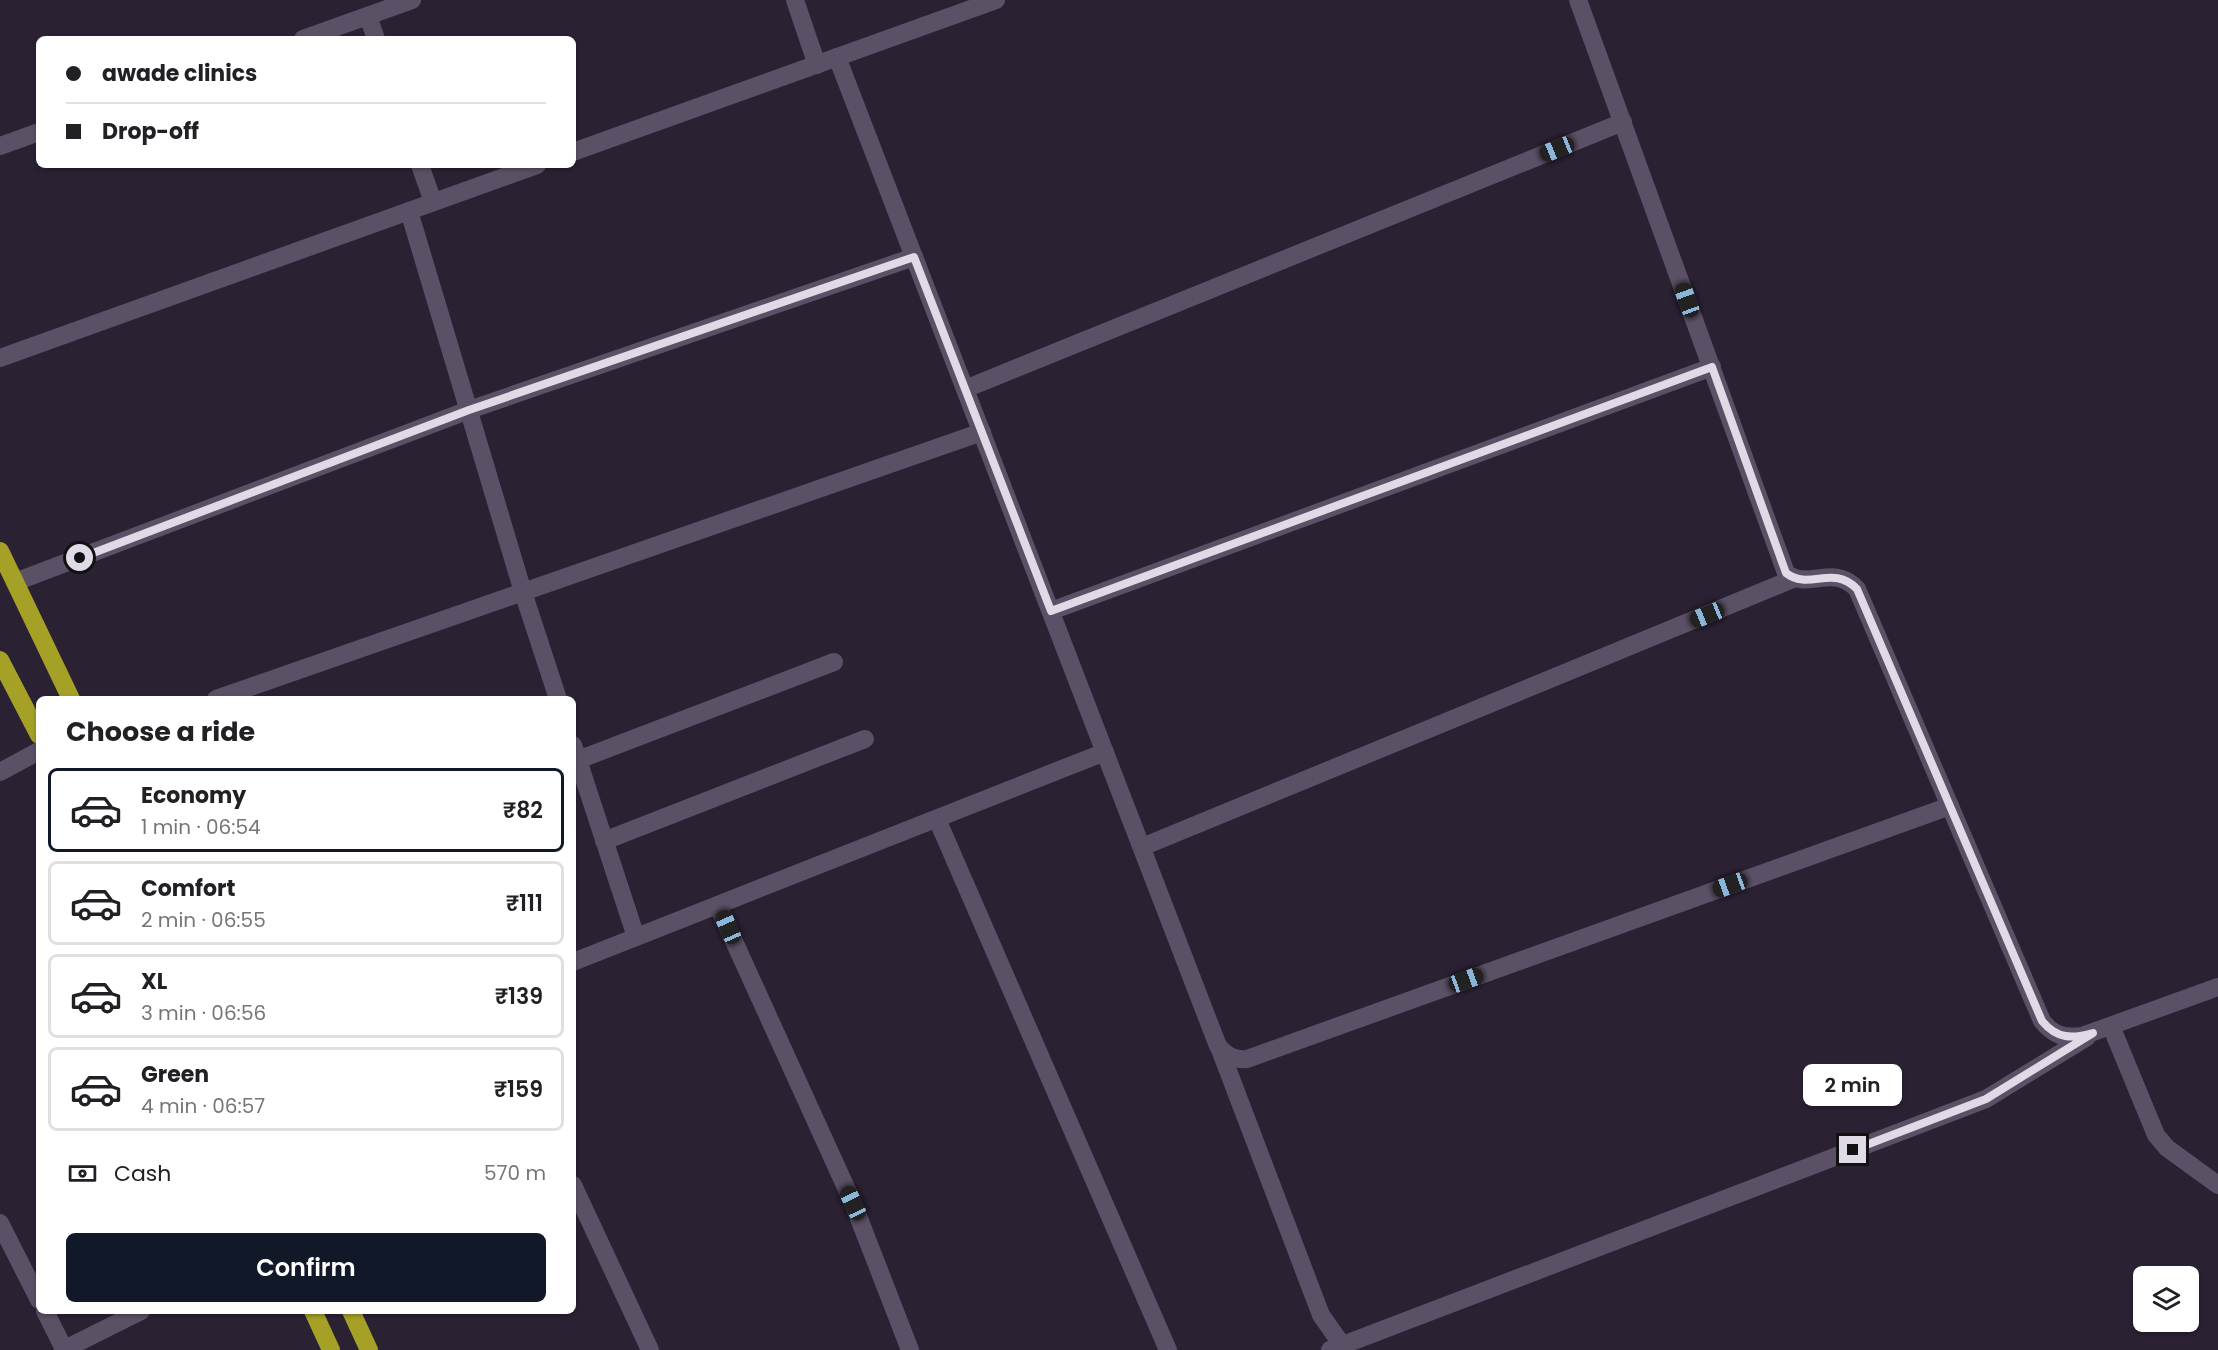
<!DOCTYPE html>
<meta charset="utf-8">
<style>
:root{--surface:#fff;--page:#f6f6f6;--text:#202124;--muted:#757577;--line:#e0e0e0;--accent:#111827}
body{margin:0;font-family:Poppins,sans-serif;background:var(--page);color:var(--text);height:100vh;display:flex;flex-direction:column;font-size:22px;white-space:nowrap}
*{box-sizing:border-box;margin:0}
p{font-size:20px;color:var(--muted)}
.icon{flex:none;width:33px;height:33px;fill:none;stroke:currentColor;stroke-width:2;stroke-linecap:round;stroke-linejoin:round}
.map{position:relative;flex:1;overflow:hidden}
.drawer{position:absolute;left:36px;top:696px;width:540px;height:618px;display:flex;flex-direction:column;background:var(--surface);border-radius:9px;box-shadow:0 2px 4px #0004}
.drawer>*{flex:none}
.banner{position:absolute;left:36px;top:36px;width:540px;height:132px;border-radius:9px;box-shadow:0 2px 4px #0004;display:grid;align-content:center;height:132px;padding:0 30px;background:var(--surface)}
.fabs{position:absolute;left:2133px;top:1266px;display:grid;gap:12px}
.fabs a{display:grid;place-items:center;width:66px;height:66px;border-radius:9px;background:var(--surface);box-shadow:0 2px 4px #0004;font-size:30px}
.end{position:absolute;width:27px;height:27px;margin:-14px;border:8px solid #e0dae7;background:#111;box-shadow:0 0 0 3px #111}
.from{border-radius:50%}
.bubble{position:absolute;height:42px;border-radius:9px;background:var(--surface);box-shadow:0 2px 4px #0004;font-size:20px;font-weight:600;line-height:42px;text-align:center}
.car{position:absolute;width:18px;height:36px;margin:-18px -9px;border-radius:8px;box-shadow:0 0 4px 2px #0007;background:linear-gradient(#222 24%,#8ab4d8 0 40%,#222 0 76%,#8ab4d8 0 86%,#222 0)}
.banner b{display:flex;align-items:center;gap:21px;height:57px;font-size:22px}
.banner b+b{border-top:2px solid var(--line)}
.banner i{width:15px;height:15px;background:var(--text)}
ul{padding:0;list-style:none}
li{display:flex;align-items:center;gap:18px;height:84px;margin:0 12px 9px;padding:0 18px;border:3px solid var(--line);border-radius:9px}
li div{flex:1}
li b{display:block;font-size:22px}
li em{font-style:normal;font-weight:600}
li.current{border-color:var(--accent)}
li>.icon{width:54px;height:54px;stroke-width:1.5}
h2{padding:0 30px;font-size:27px;line-height:72px}
.pay{display:flex;align-items:center;gap:15px;height:66px;padding:0 30px;font-size:22px}
.pay p{margin-inline-start:auto}
.action{display:flex;gap:12px;margin-top:auto;padding:12px 30px}
.action a{flex:1;height:69px;border-radius:9px;background:var(--accent);color:#fff;font-size:24px;font-weight:600;line-height:69px;text-align:center}
.map>svg:first-child{display:block}
.lines{fill:none;stroke-linecap:round;stroke-linejoin:round}
.street{stroke:#5b5166;stroke-width:18}
.highway{stroke:#a5a127;stroke-width:18}
.route{stroke:#e0dae7;stroke-width:8}
</style>
<div class="map">
<svg width="2218" height="1350" viewBox="0 0 2218 1350">
<rect width="100%" height="100%" fill="#2a2133"/>
<g class="lines">
<g class="street">
<polyline points="795,0 817,65"/>
<path d="M1578 0 1786 573C1809 591 1833 563 1857 589L2042 1021C2054 1036 2064 1038 2082 1036L2218 987"/>
<polyline points="368,16 376,39"/>
<polyline points="303,39 412,0"/>
<path d="M837 57 1218 1046C1227 1056 1233 1060 1247 1059L1950 806"/>
<polyline points="0,146 39,132"/>
<polyline points="573,152 996,0"/>
<polyline points="420,165 433,202"/>
<polyline points="409,211 523,592 558,699"/>
<polyline points="0,358 537,165"/>
<polyline points="965,389 1623,122"/>
<polyline points="15,582 469,410 914,257"/>
<polyline points="1051,611 1712,367"/>
<polyline points="216,699 982,432"/>
<polyline points="573,745 636,937"/>
<polyline points="578,760 834,662"/>
<polyline points="0,772 39,751"/>
<polyline points="937,819 1168,1350"/>
<polyline points="604,841 865,739"/>
<polyline points="1142,847 1793,579"/>
<polyline points="718,906 853,1203 910,1350"/>
<polyline points="573,962 1105,752"/>
<polyline points="2111,1026 2156,1135 2167,1148 2218,1185"/>
<polyline points="1219,1047 1321,1315 1342,1345"/>
<polyline points="573,1185 650,1350"/>
<polyline points="0,1223 39,1300"/>
<polyline points="45,1311 64,1349"/>
<polyline points="63,1350 141,1311"/>
<polyline points="1330,1350 1986,1099 2087,1037"/>
</g>
<g class="highway">
<polyline points="0,551 71,699"/>
<polyline points="0,660 39,735"/>
<polyline points="313,1311 331,1350"/>
<polyline points="351,1311 369,1350"/>
</g>
</g>
<g class="lines">
<path class="route" d="M80 558 469 410 914 257 1051 611 1712 367 1786 573C1809 591 1833 564 1857 589L2042 1021C2057 1039 2072 1039 2093 1033L1986 1099 1853 1150"/>
</g>
</svg>
<div class="fabs">
<a><svg class="icon" aria-label="layers" viewBox="0 0 24 24"><path d="M12 4l9 5-9 5-9-5zM3 14l9 5 9-5"/></svg></a>
</div>
<i class="end from" style="left:80px;top:558px"></i>
<i class="end" style="left:1853px;top:1150px"></i>
<div class="bubble" style="left:1803px;top:1064px;width:99px">2 min</div>
<i class="car" style="left:1557px;top:149px;rotate:248deg"></i>
<i class="car" style="left:1687px;top:300px;rotate:340deg"></i>
<i class="car" style="left:1707px;top:615px;rotate:248deg"></i>
<i class="car" style="left:1730px;top:885px;rotate:250deg"></i>
<i class="car" style="left:728px;top:927px;rotate:336deg"></i>
<i class="car" style="left:1466px;top:980px;rotate:70deg"></i>
<i class="car" style="left:853px;top:1203px;rotate:335deg"></i>
<div class="banner">
<b><i class="from"></i>awade clinics</b>
<b><i></i>Drop-off</b>
</div>
<section class="drawer">
<h2>Choose a ride</h2>
<ul>
<li class="current"><svg class="icon" aria-label="car" viewBox="0 0 24 24"><path d="M5 17H2v-5l4-1 3-4h7l3 4 3 1v5h-3M9 17h6M6 11h13"/><circle cx="7" cy="17" r="2"/><circle cx="17" cy="17" r="2"/></svg><div><b>Economy</b><p>1 min · 06:54</p></div><em>₹82</em></li>
<li><svg class="icon" aria-label="car" viewBox="0 0 24 24"><path d="M5 17H2v-5l4-1 3-4h7l3 4 3 1v5h-3M9 17h6M6 11h13"/><circle cx="7" cy="17" r="2"/><circle cx="17" cy="17" r="2"/></svg><div><b>Comfort</b><p>2 min · 06:55</p></div><em>₹111</em></li>
<li><svg class="icon" aria-label="car" viewBox="0 0 24 24"><path d="M5 17H2v-5l4-1 3-4h7l3 4 3 1v5h-3M9 17h6M6 11h13"/><circle cx="7" cy="17" r="2"/><circle cx="17" cy="17" r="2"/></svg><div><b>XL</b><p>3 min · 06:56</p></div><em>₹139</em></li>
<li><svg class="icon" aria-label="car" viewBox="0 0 24 24"><path d="M5 17H2v-5l4-1 3-4h7l3 4 3 1v5h-3M9 17h6M6 11h13"/><circle cx="7" cy="17" r="2"/><circle cx="17" cy="17" r="2"/></svg><div><b>Green</b><p>4 min · 06:57</p></div><em>₹159</em></li>
</ul>
<div class="pay"><svg class="icon" aria-label="cash" viewBox="0 0 24 24"><path d="M3 7h18v10H3z"/><circle cx="12" cy="12" r="2"/></svg>Cash<p>570 m</p></div>
<div class="action"><a>Confirm</a></div>
</section>
</div>
